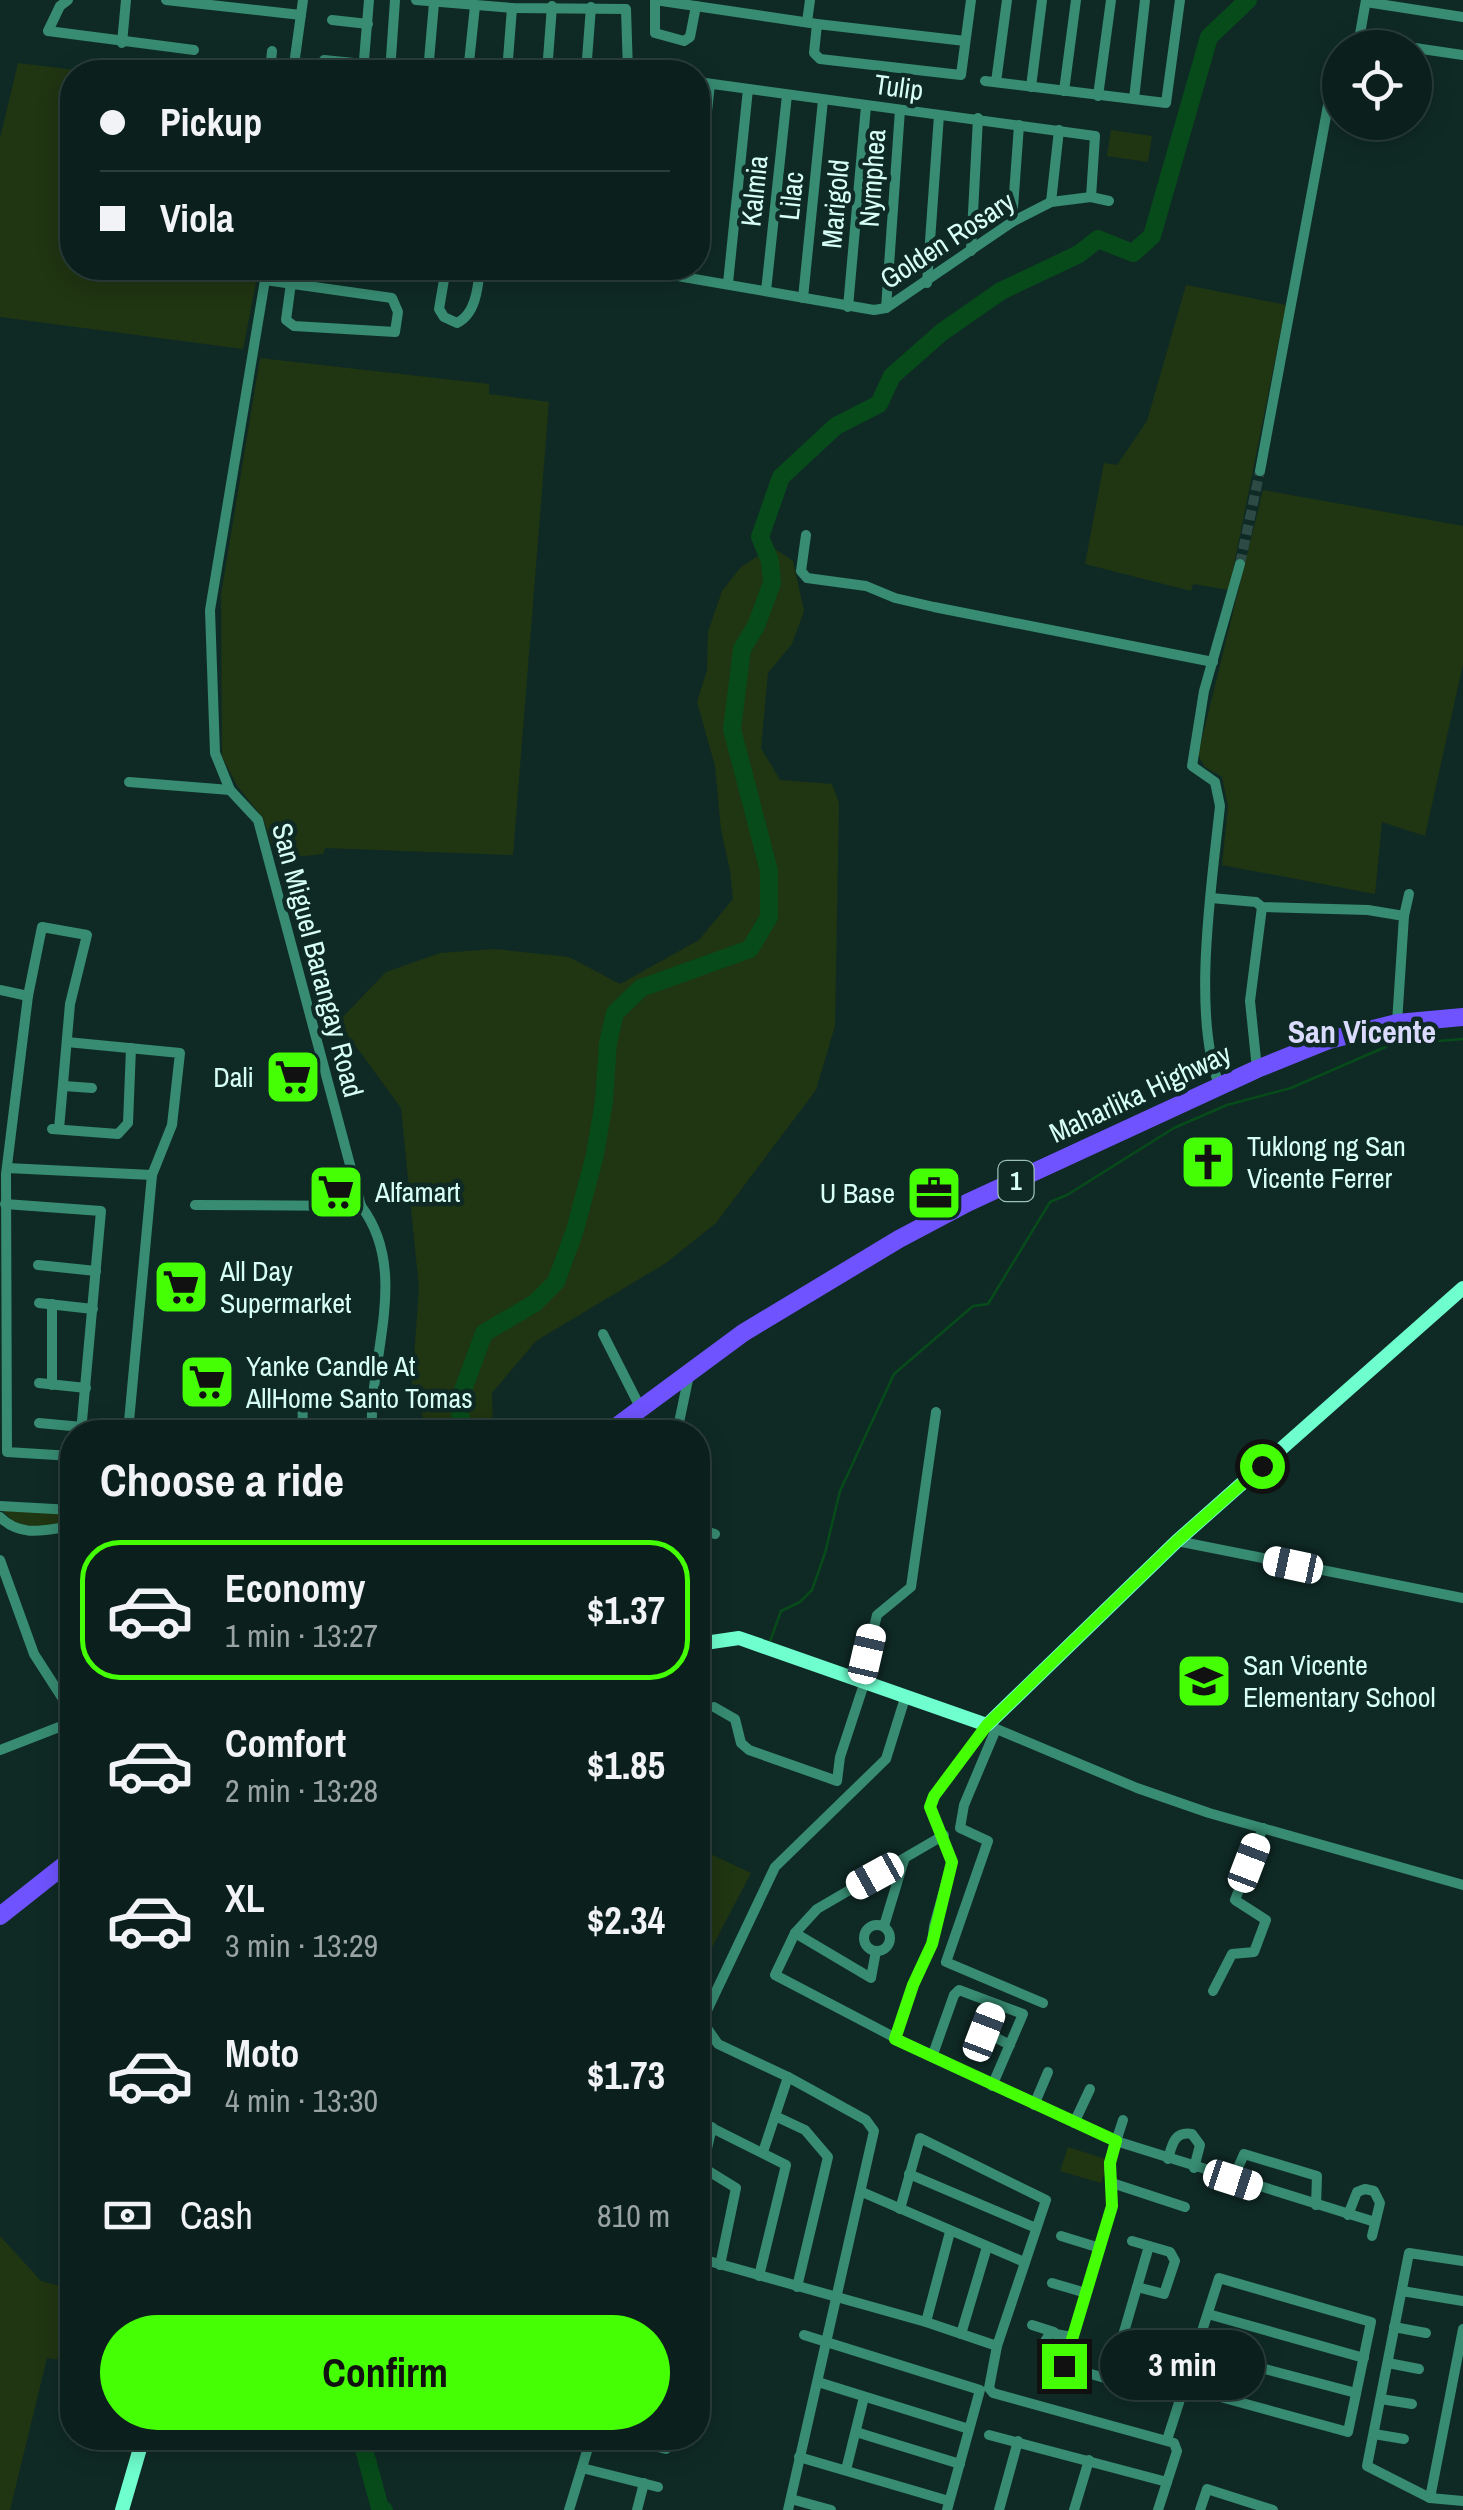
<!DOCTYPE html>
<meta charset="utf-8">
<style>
:root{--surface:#0b201c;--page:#192d29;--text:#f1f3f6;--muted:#9aa3a3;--line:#2b3e3b;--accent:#45ff04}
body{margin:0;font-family:"Archivo Narrow",sans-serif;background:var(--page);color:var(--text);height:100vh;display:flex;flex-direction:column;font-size:38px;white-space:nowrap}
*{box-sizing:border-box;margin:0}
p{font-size:32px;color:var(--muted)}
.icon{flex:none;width:55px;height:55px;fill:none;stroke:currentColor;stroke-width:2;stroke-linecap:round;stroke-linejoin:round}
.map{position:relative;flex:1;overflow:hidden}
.details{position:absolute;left:60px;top:1420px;width:650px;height:1030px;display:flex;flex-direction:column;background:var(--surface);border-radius:40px;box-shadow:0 5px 25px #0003,0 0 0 2px var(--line)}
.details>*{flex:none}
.hud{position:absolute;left:60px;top:60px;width:650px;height:220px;border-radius:40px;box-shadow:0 5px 25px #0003,0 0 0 2px var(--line);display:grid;align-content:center;height:220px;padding:0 40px;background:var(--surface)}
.buttons{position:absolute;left:1322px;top:30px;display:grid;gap:20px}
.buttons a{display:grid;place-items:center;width:110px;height:110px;border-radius:50%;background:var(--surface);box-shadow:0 5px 25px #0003,0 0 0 2px var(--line);font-size:50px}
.end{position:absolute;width:45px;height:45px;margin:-22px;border:12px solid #45ff04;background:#111;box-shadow:0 0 0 5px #111}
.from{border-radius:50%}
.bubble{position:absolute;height:70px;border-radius:35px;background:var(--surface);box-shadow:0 5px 25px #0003,0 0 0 2px var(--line);font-size:32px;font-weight:700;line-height:70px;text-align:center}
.car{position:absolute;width:30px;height:60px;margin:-30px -15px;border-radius:12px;box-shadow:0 0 8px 2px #0007;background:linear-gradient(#fff 24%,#345 0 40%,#fff 0 76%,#345 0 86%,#fff 0)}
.hud b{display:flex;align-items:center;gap:35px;height:95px;font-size:38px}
.hud b+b{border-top:2px solid var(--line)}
.hud i{width:25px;height:25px;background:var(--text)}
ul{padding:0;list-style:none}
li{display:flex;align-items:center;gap:30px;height:140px;margin:0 20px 15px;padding:0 20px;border:5px solid transparent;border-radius:40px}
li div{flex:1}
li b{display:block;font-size:38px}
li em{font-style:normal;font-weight:700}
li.active{border-color:var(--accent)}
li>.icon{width:90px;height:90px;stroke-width:1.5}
h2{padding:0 40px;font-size:45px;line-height:120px}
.pay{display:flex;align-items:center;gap:25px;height:110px;padding:0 40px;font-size:38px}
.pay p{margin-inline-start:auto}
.action{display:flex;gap:20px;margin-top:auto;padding:20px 40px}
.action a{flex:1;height:115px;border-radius:60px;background:var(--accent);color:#111;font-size:40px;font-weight:700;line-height:115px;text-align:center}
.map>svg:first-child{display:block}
.green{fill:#203512}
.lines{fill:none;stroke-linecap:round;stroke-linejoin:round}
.stream{stroke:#074b1a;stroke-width:2.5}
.river{stroke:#074b1a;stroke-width:18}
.street-tunnel{stroke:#2d4a44;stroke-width:10;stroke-dasharray:10 5;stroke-linecap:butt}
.street{stroke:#378c71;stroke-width:10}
.secondary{stroke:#6fffcf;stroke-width:14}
.highway{stroke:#6f53ff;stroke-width:18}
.route{stroke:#45ff04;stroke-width:12}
.labels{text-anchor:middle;stroke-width:9;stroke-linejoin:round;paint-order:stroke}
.shield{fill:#0f2a25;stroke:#9cbfb7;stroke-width:2.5}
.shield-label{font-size:25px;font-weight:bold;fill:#d8fff6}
.street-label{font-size:28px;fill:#d8fff6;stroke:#0f2a25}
.poi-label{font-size:28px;fill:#d8fff6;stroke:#0f2a25;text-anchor:start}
.quarter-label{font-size:32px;font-weight:bold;fill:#dbdaff;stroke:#0f2a25}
</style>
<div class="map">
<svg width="1463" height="2510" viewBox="0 0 1463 2510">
<rect width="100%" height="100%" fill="#0f2a25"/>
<g class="green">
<polygon points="18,63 91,72 72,72 72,268 259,268 243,349 0,317 0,138"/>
<polygon points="1111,130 1152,136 1148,162 1107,156"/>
<polygon points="1186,285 1286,305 1229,590 1193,584 1191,591 1085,564 1104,463 1117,465 1147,421"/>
<polygon points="260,358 489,384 489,394 549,402 513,855 325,848 323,854 277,859 263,818 238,787 222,757 221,595"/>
<polygon points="1263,490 1463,526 1463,664 1425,836 1382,822 1375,894 1222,865 1228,806 1222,777 1205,767 1198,755"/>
<polygon points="772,547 793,561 804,611 792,644 768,673 761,748 780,780 832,784 839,803 835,1026 816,1090 716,1223 666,1263 536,1341 492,1393 493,1432 428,1432 412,1385 419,1288 401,1108 338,1022 386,972 440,953 495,949 569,957 620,984 699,940 733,899 730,870 721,830 715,766 697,702 707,670 708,632 722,591 741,567"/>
<path d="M6 1507 72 1515V1524C46 1525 20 1533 3 1511Z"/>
<polygon points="698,1848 751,1873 698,1974"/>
<polygon points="1068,2147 1108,2160 1101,2183 1060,2171"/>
<polygon points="0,2236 41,2281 72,2289 72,2361 47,2358 10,2510 0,2510"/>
</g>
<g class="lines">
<polyline class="stream" points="769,1644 781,1611 800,1602 812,1590 825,1553 840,1491 894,1374 973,1306 988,1304 1050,1202 1067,1195 1174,1128 1227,1105 1291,1088 1390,1045 1463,1039"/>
<g class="river">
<polyline points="462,1432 459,1401 484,1333 535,1303 556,1282 575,1230 595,1155 604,1101 608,1043 615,1013 641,988 750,949 769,917 769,871 732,729 742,649 756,626 772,583 770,561 760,537 781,477 836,426 879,404 892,376 942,332 1001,291 1079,254 1098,239 1133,253 1152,236 1209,37 1248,0"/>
<polyline points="361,2438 380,2508 384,2510"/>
</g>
<polyline class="street-tunnel" points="1240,564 1260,471"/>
<g class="street">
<polyline points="68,0 60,6 48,31 194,50"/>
<polyline points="166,0 301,15"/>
<polyline points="416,0 512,8 626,9 628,72"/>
<polyline points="655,0 817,24"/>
<polyline points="655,0 655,33 684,41 690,37 696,6"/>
<polyline points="1366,0 1360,34 1364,39 1413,48"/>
<polyline points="1366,2 1463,17"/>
<polyline points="332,20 368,24"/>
<polyline points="807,22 810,0"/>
<polyline points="965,41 817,24 814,53 820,59 961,75 971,0"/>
<polyline points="122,43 126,0"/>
<polyline points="1415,48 1463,55"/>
<polyline points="324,60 364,64"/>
<polyline points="270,72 272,51"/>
<polyline points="293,72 303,0"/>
<polyline points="363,72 369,0"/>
<polyline points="390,72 395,0"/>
<polyline points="428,72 434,3"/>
<polyline points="468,72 475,6"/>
<polyline points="507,72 512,8"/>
<polyline points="547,72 552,6"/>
<polyline points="586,72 591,7"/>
<polyline points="985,81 1166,103 1180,0"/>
<polyline points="698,82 1095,136 1091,197"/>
<polyline points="996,82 1007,0"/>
<polyline points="1031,87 1042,0"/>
<polyline points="1064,91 1076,0"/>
<polyline points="1098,96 1111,0"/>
<polyline points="1134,99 1145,0"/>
<polyline points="698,194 710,84"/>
<polyline points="1051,202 1059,130"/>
<polyline points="1012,222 1019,125"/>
<polyline points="971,251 978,118"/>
<path d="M267 268 210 610 215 753 230 790 258 820 361 1206C411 1272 368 1358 372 1432"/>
<path d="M446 268 439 309 444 317 457 323C476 314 478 287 480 268"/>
<polyline points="631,268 874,310 886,308 1012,222 1051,202 1091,197 1109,201"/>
<polyline points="265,280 392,298 398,312 395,332 294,326 286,320 291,283"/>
<polyline points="728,283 748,89"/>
<polyline points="927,283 939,115"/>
<polyline points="766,291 787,95"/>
<polyline points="803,298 823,100"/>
<polyline points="848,307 866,106"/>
<polyline points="886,308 900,110"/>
<polyline points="1260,471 1337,57"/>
<polyline points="806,535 801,571 807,578 866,586 895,598 934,607 1213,662"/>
<polyline points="129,782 230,790"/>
<polyline points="1211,898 1256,902 1262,907 1368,910 1404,916 1397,1023"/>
<polyline points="1404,916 1409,894"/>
<polyline points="0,990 28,996"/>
<polyline points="67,1042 180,1053 172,1125 152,1175 128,1432"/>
<polyline points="1257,1069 1250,1001 1262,907"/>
<polyline points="64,1086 92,1088"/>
<path d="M1220 1087C1191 1017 1212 883 1220 806L1215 782 1192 766 1204 691 1240 564"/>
<polyline points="52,1129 118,1134 128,1123 131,1048"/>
<polyline points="59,1129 70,1004 87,935 42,927 28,996 6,1174 7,1452 72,1456"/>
<polyline points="7,1168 152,1175"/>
<polyline points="5,1204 101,1211 81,1432"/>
<polyline points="195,1205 361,1206"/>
<polyline points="38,1265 96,1271"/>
<polyline points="39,1303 93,1309"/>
<polyline points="603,1334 640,1407"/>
<polyline points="39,1383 86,1388"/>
<polyline points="52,1385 52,1304"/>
<polyline points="302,1394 303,1427 371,1426"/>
<polyline points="39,1423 82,1427"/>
<polyline points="677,1432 689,1375"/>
<polyline points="0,1506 72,1510"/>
<path d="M0 1517C21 1538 46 1530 72 1526"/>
<polyline points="698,1529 715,1534"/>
<polyline points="1177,1541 1463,1598"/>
<polyline points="0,1560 34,1654 72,1713"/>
<polyline points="860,1683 877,1615 911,1587 936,1412"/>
<polyline points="714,1707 735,1719 741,1743 749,1750 837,1781 840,1757 864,1684"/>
<polyline points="996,1729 964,1805 960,1828 988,1841 946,1962 1043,2003"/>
<polyline points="0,1750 72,1722"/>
<polyline points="944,1835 817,1909 795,1933 775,1975 932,2057 1116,2141 1375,2222"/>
<circle cx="877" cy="1938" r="13"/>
<polyline points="884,1926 904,1860"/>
<polyline points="795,1933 871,1978 876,1951"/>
<polyline points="1213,1991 1232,1954 1254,1952 1266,1920 1235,1900 1263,1828"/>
<polyline points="996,2004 985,2032 1010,2045"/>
<polyline points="895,2039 913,1985 932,1944 934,1926 952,1862 930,1807 934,1796 987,1725 1137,1788 1209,1813 1463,1885"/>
<polyline points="932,2057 954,1995 959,1990 1023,2014 992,2086"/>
<polyline points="1034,2105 1048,2072"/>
<polyline points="775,2116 805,2130 828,2157 797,2287"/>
<polyline points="698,2121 786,2165 759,2276"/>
<polyline points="1074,2123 1090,2089"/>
<polyline points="763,2152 788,2077"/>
<path d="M1168 2159C1172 2145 1174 2131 1192 2134L1200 2145 1194 2168"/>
<polyline points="702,2167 736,2188 720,2265"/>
<polyline points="909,2174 1036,2228"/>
<polyline points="1233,2179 1244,2154 1317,2176 1316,2205"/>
<polyline points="1112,2183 1185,2207"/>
<polyline points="698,2187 712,2127"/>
<polyline points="862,2192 1024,2262"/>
<polyline points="1348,2215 1357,2192 1365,2189 1374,2191 1380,2203 1372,2236"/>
<polyline points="1061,2236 1100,2248"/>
<polyline points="1132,2241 1170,2252 1175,2261 1164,2294 1137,2287"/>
<polyline points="698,2258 926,2322 997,2346 1046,2200 920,2138 900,2209"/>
<polyline points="1463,2261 1409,2253 1367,2466 1430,2498 1463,2501"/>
<polyline points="1052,2283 1086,2293"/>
<polyline points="1402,2291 1463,2301"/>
<polyline points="698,2295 700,2296 698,2309"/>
<polyline points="1208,2314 1364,2358"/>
<polyline points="926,2322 950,2232"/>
<polyline points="1032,2325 1054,2332"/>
<polyline points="1394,2327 1426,2333"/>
<polyline points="961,2334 987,2247"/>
<polyline points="804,2335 980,2390 947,2510"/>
<polyline points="1072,2337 1050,2333 1044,2343 1043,2356 1050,2362 1132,2386 1146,2348 1143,2343 1123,2336"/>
<polyline points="997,2346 989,2388 993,2393 1174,2443 1177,2451 1158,2510"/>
<polyline points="1196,2351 1356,2393"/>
<polyline points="1388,2363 1419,2369"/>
<polyline points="1064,2366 1112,2206 1109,2163 1123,2120"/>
<polyline points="1110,2380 1149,2246"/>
<polyline points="818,2382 969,2429"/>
<polyline points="1381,2399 1412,2404"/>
<polyline points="856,2432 960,2464"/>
<polyline points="1374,2434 1404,2439"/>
<polyline points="989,2435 1167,2482"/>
<polyline points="619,2438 666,2449 674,2438"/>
<polyline points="1167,2440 1219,2278 1371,2322 1348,2432 1184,2387"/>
<polyline points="799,2457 949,2501"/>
<polyline points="582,2468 658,2487"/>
<polyline points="846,2470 864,2397"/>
<polyline points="1430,2498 1463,2329"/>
<polyline points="791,2499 831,2510"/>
<polyline points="569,2510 591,2438"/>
<polyline points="637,2510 644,2483"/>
<polyline points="788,2510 874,2131 866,2120 788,2077 718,2044 702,2021 775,1867 886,1759 905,1698"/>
<polyline points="999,2510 1018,2441"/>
<polyline points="1074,2510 1089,2460"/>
<polyline points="1200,2510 1207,2489 1273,2510"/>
</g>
<g class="secondary">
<polyline points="698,1644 739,1638 987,1725 1177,1541 1463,1288"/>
<polyline points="122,2510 143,2438"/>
</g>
<g class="highway">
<polyline points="609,1432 743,1333 899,1239 967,1203 1257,1069 1329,1040 1397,1023 1463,1017"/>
<polyline points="0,1916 72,1859"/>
</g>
</g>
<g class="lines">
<polyline class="route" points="1064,2366 1112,2206 1110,2163 1116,2141 895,2039 913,1985 932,1944 952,1862 930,1807 934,1796 987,1725 1177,1541 1262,1466"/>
</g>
<defs>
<g id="supermarket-square" transform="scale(2.875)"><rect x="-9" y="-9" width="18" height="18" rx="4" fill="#45ff04" stroke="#0f2a25"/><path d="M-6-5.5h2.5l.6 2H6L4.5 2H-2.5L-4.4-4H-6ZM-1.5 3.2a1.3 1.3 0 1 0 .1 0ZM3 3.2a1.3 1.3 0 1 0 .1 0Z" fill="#111"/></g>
<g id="church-square" transform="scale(2.875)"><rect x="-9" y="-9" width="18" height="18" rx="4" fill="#45ff04" stroke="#0f2a25"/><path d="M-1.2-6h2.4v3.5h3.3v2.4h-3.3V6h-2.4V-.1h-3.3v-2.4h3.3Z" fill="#111"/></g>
<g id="office-square" transform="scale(2.875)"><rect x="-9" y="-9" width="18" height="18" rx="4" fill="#45ff04" stroke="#0f2a25"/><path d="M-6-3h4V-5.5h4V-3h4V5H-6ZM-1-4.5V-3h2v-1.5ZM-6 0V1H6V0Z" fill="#111"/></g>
<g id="school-square" transform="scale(2.875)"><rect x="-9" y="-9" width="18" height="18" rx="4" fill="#45ff04" stroke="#0f2a25"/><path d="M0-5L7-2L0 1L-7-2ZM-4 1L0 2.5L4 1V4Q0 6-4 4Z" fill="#111"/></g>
</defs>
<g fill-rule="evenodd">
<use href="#supermarket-square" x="293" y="1077"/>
<use href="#church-square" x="1208" y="1162"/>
<use href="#supermarket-square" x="336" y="1192"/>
<use href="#office-square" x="934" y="1193"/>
<use href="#supermarket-square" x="181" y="1287"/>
<use href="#supermarket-square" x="207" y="1382"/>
<use href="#school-square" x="1204" y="1681"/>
</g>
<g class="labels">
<rect class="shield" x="998.5" y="1161" width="35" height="40" rx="8"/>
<g class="shield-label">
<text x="1016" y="1190">1</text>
</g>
<g class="street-label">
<text transform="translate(899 87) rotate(8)" y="10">Tulip</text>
<text transform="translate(872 178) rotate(-86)" y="10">Nymphea</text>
<text transform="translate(754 191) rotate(-84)" y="10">Kalmia</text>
<text transform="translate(791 196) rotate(-84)" y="10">Lilac</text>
<text transform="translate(835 204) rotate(-85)" y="10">Marigold</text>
<text transform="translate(947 240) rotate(-33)" y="10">Golden Rosary</text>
<text transform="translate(318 960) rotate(75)" y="10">San Miguel Barangay Road</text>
<text transform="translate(1140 1093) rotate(-25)" y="10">Maharlika Highway</text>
</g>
<g class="poi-label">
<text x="254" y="1087" text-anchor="end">Dali</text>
<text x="1247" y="1156">Tuklong ng San<tspan x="1247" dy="32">Vicente Ferrer</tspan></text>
<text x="375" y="1202">Alfamart</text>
<text x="895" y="1203" text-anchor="end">U Base</text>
<text x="220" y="1281">All Day<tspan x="220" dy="32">Supermarket</tspan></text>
<text x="246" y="1376">Yanke Candle At<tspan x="246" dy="32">AllHome Santo Tomas</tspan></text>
<text x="1243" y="1675">San Vicente<tspan x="1243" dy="32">Elementary School</tspan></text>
</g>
<g class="quarter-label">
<text x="1362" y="1043">San Vicente</text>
</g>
</g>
</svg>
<div class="buttons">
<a><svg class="icon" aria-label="locate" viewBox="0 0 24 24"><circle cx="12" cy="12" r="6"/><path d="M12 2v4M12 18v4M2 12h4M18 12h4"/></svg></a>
</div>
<i class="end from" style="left:1262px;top:1466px"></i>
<i class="end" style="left:1064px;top:2366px"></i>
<div class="bubble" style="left:1100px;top:2330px;width:165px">3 min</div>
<i class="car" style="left:1293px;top:1565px;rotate:282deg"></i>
<i class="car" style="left:867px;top:1654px;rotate:13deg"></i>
<i class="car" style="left:1249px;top:1863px;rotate:21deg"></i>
<i class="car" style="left:875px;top:1876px;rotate:241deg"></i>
<i class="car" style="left:984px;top:2032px;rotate:21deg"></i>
<i class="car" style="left:1233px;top:2180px;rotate:108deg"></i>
<div class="hud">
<b><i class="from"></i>Pickup</b>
<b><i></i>Viola</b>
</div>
<section class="details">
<h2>Choose a ride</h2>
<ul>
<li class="active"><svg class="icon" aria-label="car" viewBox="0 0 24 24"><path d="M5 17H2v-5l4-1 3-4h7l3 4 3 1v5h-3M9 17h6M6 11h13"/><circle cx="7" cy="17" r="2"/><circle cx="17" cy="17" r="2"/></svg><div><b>Economy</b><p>1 min · 13:27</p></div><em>$1.37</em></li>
<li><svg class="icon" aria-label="car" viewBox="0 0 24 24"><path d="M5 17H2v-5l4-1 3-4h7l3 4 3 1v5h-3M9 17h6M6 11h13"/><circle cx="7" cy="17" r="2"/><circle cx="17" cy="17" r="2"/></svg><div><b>Comfort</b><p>2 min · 13:28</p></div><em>$1.85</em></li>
<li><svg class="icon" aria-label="car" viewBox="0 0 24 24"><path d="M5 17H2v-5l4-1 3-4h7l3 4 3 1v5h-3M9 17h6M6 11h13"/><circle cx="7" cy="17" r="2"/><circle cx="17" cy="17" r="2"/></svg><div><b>XL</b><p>3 min · 13:29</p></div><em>$2.34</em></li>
<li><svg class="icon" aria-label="car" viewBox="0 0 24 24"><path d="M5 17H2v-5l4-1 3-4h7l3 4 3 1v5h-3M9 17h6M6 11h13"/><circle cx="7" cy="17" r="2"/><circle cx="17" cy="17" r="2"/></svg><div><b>Moto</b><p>4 min · 13:30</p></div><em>$1.73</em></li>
</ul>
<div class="pay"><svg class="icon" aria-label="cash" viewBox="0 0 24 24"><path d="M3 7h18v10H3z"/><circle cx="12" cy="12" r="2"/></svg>Cash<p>810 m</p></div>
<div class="action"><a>Confirm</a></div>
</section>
</div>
